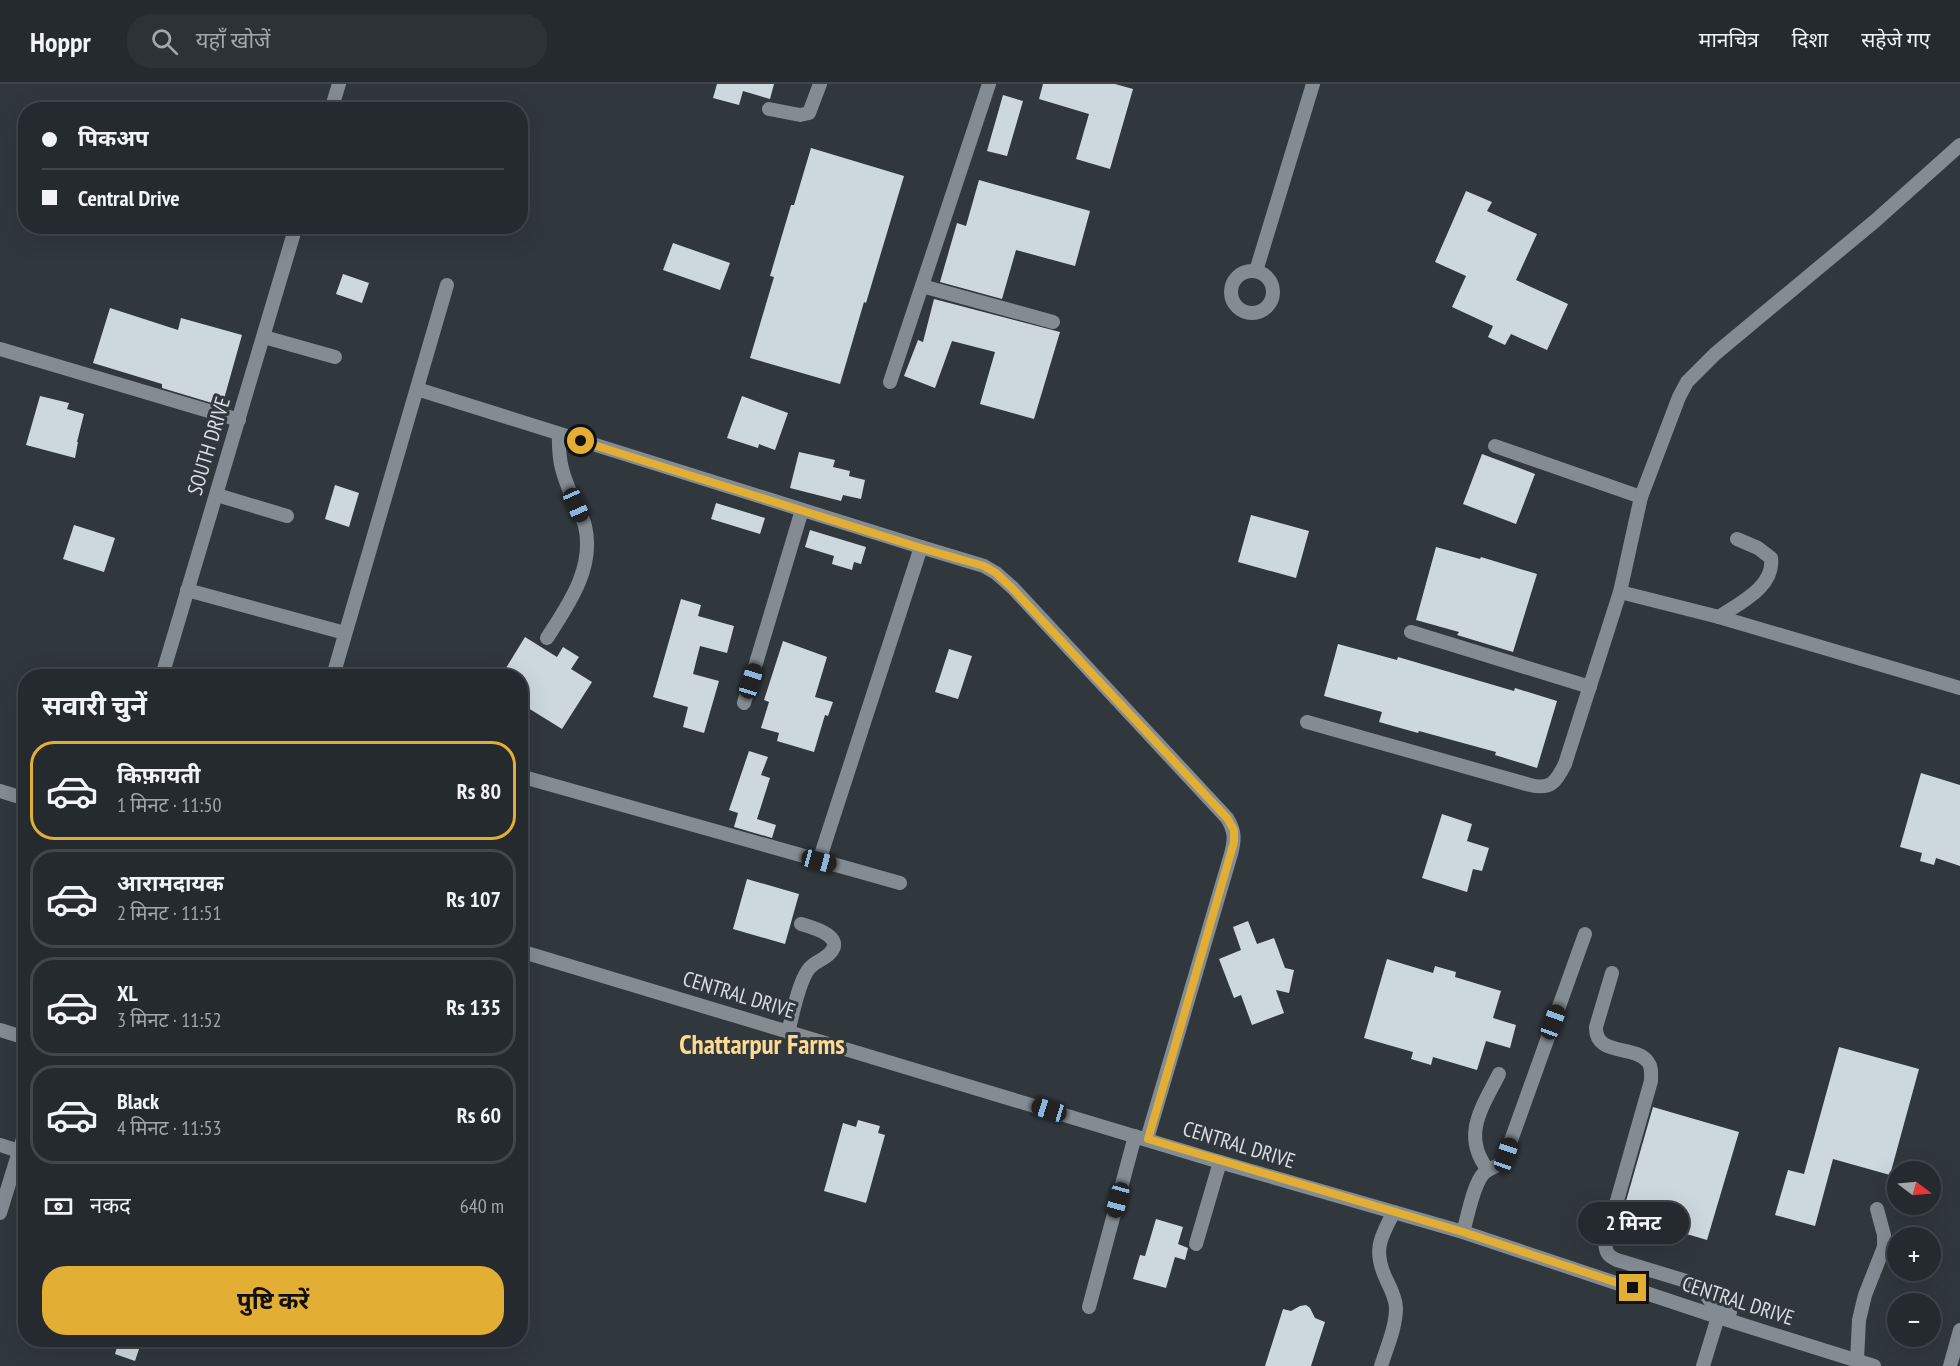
<!DOCTYPE html>
<html lang="hi">
<meta charset="utf-8">
<style>
:root{--surface:#242a2e;--page:#2c3236;--text:#f1f3f6;--muted:#a3a7aa;--line:#41464a;--accent:#e3ae34}
body{margin:0;font-family:"PT Sans Narrow","Noto Sans Devanagari",sans-serif;background:var(--page);color:var(--text);height:100vh;display:flex;flex-direction:column;font-size:22px;white-space:nowrap}
*{box-sizing:border-box;margin:0}
p{font-size:20px;color:var(--muted)}
.icon{flex:none;width:33px;height:33px;fill:none;stroke:currentColor;stroke-width:2;stroke-linecap:round;stroke-linejoin:round}
.map{position:relative;flex:1;overflow:hidden}
.side{position:absolute;left:18px;top:585px;width:510px;height:678px;display:flex;flex-direction:column;background:var(--surface);border-radius:24px;box-shadow:0 6px 24px #0002,0 0 0 2px var(--line)}
.side>*{flex:none}
.guide{position:absolute;left:18px;top:18px;width:510px;height:132px;border-radius:24px;box-shadow:0 6px 24px #0002,0 0 0 2px var(--line);display:grid;align-content:center;height:132px;padding:0 24px;background:var(--surface)}
.needle{width:39px;rotate:106deg}
.buttons{position:absolute;left:1887px;top:1077px;display:grid;gap:12px}
.buttons a{display:grid;place-items:center;width:54px;height:54px;border-radius:50%;background:var(--surface);box-shadow:0 6px 24px #0002,0 0 0 2px var(--line);font-size:30px}
.end{position:absolute;width:27px;height:27px;margin:-14px;border:8px solid #e3ae34;background:#111;box-shadow:0 0 0 3px #111}
.from{border-radius:50%}
.bubble{position:absolute;height:42px;border-radius:21px;background:var(--surface);box-shadow:0 6px 24px #0002,0 0 0 2px var(--line);font-size:20px;font-weight:700;line-height:42px;text-align:center}
.car{position:absolute;width:18px;height:36px;margin:-18px -9px;border-radius:8px;box-shadow:0 0 4px 2px #0007;background:linear-gradient(#222 24%,#8ab4d8 0 40%,#222 0 76%,#8ab4d8 0 86%,#222 0)}
.guide b{display:flex;align-items:center;gap:21px;height:57px;font-size:22px}
.guide b+b{border-top:2px solid var(--line)}
.guide i{width:15px;height:15px;background:var(--text)}
ul{padding:0;list-style:none}
li{display:flex;align-items:center;gap:18px;height:99px;margin:0 12px 9px;padding:0 12px;border:3px solid var(--line);border-radius:24px}
li div{flex:1}
li b{display:block;font-size:22px}
li em{font-style:normal;font-weight:700}
li.current{border-color:var(--accent)}
li>.icon{width:54px;height:54px;stroke-width:1.5}
h2{padding:0 24px;font-size:27px;line-height:72px}
.pay{display:flex;align-items:center;gap:15px;height:66px;padding:0 24px;font-size:22px}
.pay p{margin-inline-start:auto}
.cta{display:flex;gap:12px;margin-top:auto;padding:12px 24px}
.cta a{flex:1;height:69px;border-radius:24px;background:var(--accent);color:#111;font-size:24px;font-weight:700;line-height:69px;text-align:center}
header{display:flex;align-items:center;gap:36px;box-sizing:border-box;height:84px;padding:0 30px;background:var(--surface);border-bottom:2px solid var(--line)}
header strong{font-size:28px}
nav{display:flex;gap:33px;margin-inline-start:auto;font-size:21px}
.search{width:420px;height:54px;background:var(--page);display:flex;align-items:center;gap:15px;box-sizing:border-box;padding:0 21px;border-radius:24px;color:var(--muted);font-size:22px}
.map>svg:first-child{display:block}
.building{fill:#cdd8de}
.lines{fill:none;stroke-linecap:round;stroke-linejoin:round}
.minor{stroke:#838c92;stroke-width:14}
.route{stroke:#e3ae34;stroke-width:8}
.labels{text-anchor:middle;stroke-width:6;stroke-linejoin:round;paint-order:stroke}
.street-label{font-size:21px;fill:#d8dde0;stroke:#30383d}
.district-label{font-size:27px;font-weight:bold;fill:#fed990;stroke:#30383d}
</style>
<header>
<strong>Hoppr</strong>
<div class="search"><svg class="icon" aria-label="search" viewBox="0 0 24 24"><circle cx="10" cy="10" r="6"/><path d="M15 15l6 6"/></svg>यहाँ खोजें</div>
<nav><a>मानचित्र</a><a>दिशा</a><a>सहेजे गए</a></nav>
</header>
<div class="map">
<svg width="1960" height="1282" viewBox="0 0 1960 1282">
<rect width="100%" height="100%" fill="#30383d"/>
<g class="building">
<polygon points="717,0 774,0 770,15 743,7 739,21 713,14"/>
<polygon points="1043,0 1115,0 1133,5 1110,85 1076,75 1089,30 1039,15"/>
<polygon points="1003,11 1023,17 1007,72 987,67"/>
<polygon points="811,64 904,92 866,219 864,218 840,300 750,274 774,193 770,192 791,121 794,121"/>
<polygon points="979,96 1090,127 1075,182 1016,166 1002,215 940,198 957,139 966,142"/>
<polygon points="1466,107 1492,118 1487,127 1537,150 1516,196 1568,220 1547,266 1511,250 1505,261 1488,253 1493,242 1452,223 1466,192 1435,178"/>
<polygon points="673,159 730,179 720,206 663,186"/>
<polygon points="343,190 369,199 362,219 336,210"/>
<polygon points="934,215 1060,248 1034,335 980,320 995,268 952,257 935,304 904,292 918,256 923,258"/>
<polygon points="110,224 178,246 181,234 242,251 222,322 162,304 162,300 93,279"/>
<polygon points="40,312 69,319 67,325 84,330 77,358 78,358 75,374 26,361"/>
<polygon points="742,312 788,329 775,366 759,360 758,364 727,354"/>
<polygon points="799,368 835,376 833,383 850,387 849,392 865,396 861,415 843,411 841,417 790,404"/>
<polygon points="1482,370 1535,390 1516,440 1463,420"/>
<polygon points="335,401 359,409 349,443 325,435"/>
<polygon points="716,419 765,434 760,450 711,435"/>
<polygon points="1251,431 1309,447 1296,494 1238,478"/>
<polygon points="74,441 115,454 104,488 63,475"/>
<polygon points="810,446 866,463 861,480 854,478 852,486 832,480 834,472 805,463"/>
<polygon points="1436,463 1480,475 1481,473 1537,490 1513,568 1457,551 1459,548 1416,536"/>
<polygon points="681,515 701,521 698,532 734,542 727,569 700,562 693,590 719,597 704,649 683,643 688,623 653,613"/>
<polygon points="525,553 557,573 563,563 579,573 571,585 592,598 562,645 520,619 520,592 501,592"/>
<polygon points="783,557 827,573 815,613 833,618 828,632 825,631 814,668 777,657 779,649 761,644 769,618 764,616"/>
<polygon points="1338,560 1397,576 1398,573 1514,607 1515,604 1557,617 1537,684 1495,671 1496,668 1419,647 1418,649 1379,638 1382,628 1324,612"/>
<polygon points="949,565 972,572 958,615 935,608"/>
<polygon points="749,667 768,673 761,691 770,694 757,735 776,741 772,754 734,743 738,729 729,726"/>
<polygon points="1921,689 1960,701 1960,782 1936,774 1934,781 1920,777 1922,769 1900,763"/>
<polygon points="1442,730 1472,740 1467,757 1489,764 1482,787 1473,785 1467,808 1422,794"/>
<polygon points="747,795 799,810 785,860 733,845"/>
<polygon points="1248,837 1257,860 1274,854 1285,884 1294,886 1289,909 1276,906 1284,929 1252,941 1241,911 1234,914 1219,875 1241,866 1233,843"/>
<polygon points="1387,875 1433,889 1435,882 1456,888 1455,893 1501,907 1493,934 1516,941 1510,964 1486,957 1477,986 1433,973 1431,981 1411,975 1413,968 1364,954"/>
<polygon points="1839,963 1919,985 1890,1091 1833,1075 1815,1142 1775,1131 1788,1086 1804,1090"/>
<polygon points="1653,1023 1739,1048 1707,1156 1622,1131"/>
<polygon points="858,1036 880,1042 878,1049 885,1051 866,1119 824,1107 843,1039 856,1043"/>
<polygon points="1156,1135 1183,1143 1178,1160 1188,1164 1185,1176 1175,1173 1166,1204 1133,1195 1140,1171 1145,1172"/>
<polygon points="1306,1221 1310,1224 1315,1234 1325,1238 1311,1282 1265,1282 1283,1225 1291,1227 1300,1222"/>
<polygon points="119,1256 142,1256 135,1277 115,1270"/>
</g>
<g class="lines">
<g class="minor">
<polyline points="769,25 800,31 809,29 820,0"/>
<polyline points="331,26 339,0"/>
<circle cx="1252" cy="208" r="21"/>
<polyline points="1256,187 1313,0"/>
<polyline points="922,202 1053,238"/>
<polyline points="264,253 335,273"/>
<polyline points="0,265 239,336"/>
<polyline points="890,298 989,0"/>
<path d="M417 305 921 463 984 482 996 489 1013 504 1227 734C1235 747 1235 755 1231 770L1147 1055"/>
<polyline points="1495,362 1641,413"/>
<polyline points="217,411 287,432"/>
<polyline points="187,506 345,549"/>
<polyline points="1620,508 1719,533 1960,604"/>
<path d="M1719 533C1739 519 1775 503 1771 474L1758 464 1737 455"/>
<polyline points="1411,548 1590,603"/>
<path d="M547 554C568 521 595 484 585 442 583 434 578 425 574 417 563 392 558 378 559 350"/>
<polyline points="162,592 296,142"/>
<polyline points="333,592 447,201"/>
<polyline points="744,619 802,426"/>
<path d="M1307 638 1530 701C1551 706 1556 698 1565 680L1620 508 1641 413 1679 313 1687 298 1715 270 1875 137 1960 61"/>
<polyline points="520,692 900,799"/>
<polyline points="0,707 26,715"/>
<polyline points="819,777 921,463"/>
<polyline points="520,867 1220,1078 1463,1148 1718,1233 1874,1282"/>
<path d="M1612 889 1596 943C1595 973 1635 960 1648 978 1652 983 1651 990 1651 997L1605 1159C1606 1169 1608 1172 1617 1176L1696 1200 1701 1203 1713 1221 1730 1228"/>
<polyline points="0,946 26,954"/>
<path d="M788 948C793 930 798 900 808 886 813 878 824 876 830 869 846 852 811 843 801 840"/>
<polyline points="0,1061 19,1067"/>
<path d="M1488 1086C1461 1051 1482 1024 1499 990"/>
<polyline points="0,1129 26,1045"/>
<path d="M1463 1148C1468 1132 1473 1100 1484 1089 1490 1083 1499 1083 1504 1076L1585 850"/>
<polyline points="1196,1160 1220,1078"/>
<polyline points="1089,1223 1135,1052"/>
<polyline points="1857,1276 1859,1236 1865,1211 1884,1163 1884,1151 1877,1125"/>
<path d="M1381 1282C1387 1263 1396 1243 1396 1224 1396 1215 1391 1205 1387 1197 1373 1168 1379 1155 1394 1128"/>
<polyline points="1703,1282 1718,1233"/>
<polyline points="1950,1282 1960,1246"/>
</g>
</g>
<g class="lines">
<polyline class="route" points="581,357 921,464 984,482 996,489 1012,504 1227,734 1234,746 1234,758 1148,1055 1463,1148 1633,1204"/>
</g>
<g class="labels">
<g class="street-label">
<text transform="translate(209 362) rotate(-73)" y="7">SOUTH DRIVE</text>
<text transform="translate(739 911) rotate(17)" y="7">CENTRAL DRIVE</text>
<text transform="translate(1239 1061) rotate(17)" y="7">CENTRAL DRIVE</text>
<text transform="translate(1738 1217) rotate(18)" y="7">CENTRAL DRIVE</text>
</g>
<g class="district-label">
<text x="762" y="970">Chattarpur Farms</text>
</g>
</g>
</svg>
<div class="buttons">
<a><svg class="needle" viewBox="-14 -14 28 28"><path d="M0-13l5 13h-10z" fill="#e53935"/><path d="M0 13l5-13h-10z" fill="#a3a7aa"/></svg></a>
<a>+</a>
<a>−</a>
</div>
<i class="end from" style="left:581px;top:357px"></i>
<i class="end" style="left:1633px;top:1204px"></i>
<div class="bubble" style="left:1578px;top:1118px;width:111px">2 मिनट</div>
<i class="car" style="left:576px;top:421px;rotate:156deg"></i>
<i class="car" style="left:751px;top:597px;rotate:17deg"></i>
<i class="car" style="left:819px;top:777px;rotate:105deg"></i>
<i class="car" style="left:1553px;top:938px;rotate:20deg"></i>
<i class="car" style="left:1049px;top:1026px;rotate:287deg"></i>
<i class="car" style="left:1506px;top:1071px;rotate:19deg"></i>
<i class="car" style="left:1118px;top:1116px;rotate:195deg"></i>
<div class="guide">
<b><i class="from"></i>पिकअप</b>
<b><i></i>Central Drive</b>
</div>
<section class="side">
<h2>सवारी चुनें</h2>
<ul>
<li class="current"><svg class="icon" aria-label="car" viewBox="0 0 24 24"><path d="M5 17H2v-5l4-1 3-4h7l3 4 3 1v5h-3M9 17h6M6 11h13"/><circle cx="7" cy="17" r="2"/><circle cx="17" cy="17" r="2"/></svg><div><b>किफ़ायती</b><p>1 मिनट · 11:50</p></div><em>Rs 80</em></li>
<li><svg class="icon" aria-label="car" viewBox="0 0 24 24"><path d="M5 17H2v-5l4-1 3-4h7l3 4 3 1v5h-3M9 17h6M6 11h13"/><circle cx="7" cy="17" r="2"/><circle cx="17" cy="17" r="2"/></svg><div><b>आरामदायक</b><p>2 मिनट · 11:51</p></div><em>Rs 107</em></li>
<li><svg class="icon" aria-label="car" viewBox="0 0 24 24"><path d="M5 17H2v-5l4-1 3-4h7l3 4 3 1v5h-3M9 17h6M6 11h13"/><circle cx="7" cy="17" r="2"/><circle cx="17" cy="17" r="2"/></svg><div><b>XL</b><p>3 मिनट · 11:52</p></div><em>Rs 135</em></li>
<li><svg class="icon" aria-label="car" viewBox="0 0 24 24"><path d="M5 17H2v-5l4-1 3-4h7l3 4 3 1v5h-3M9 17h6M6 11h13"/><circle cx="7" cy="17" r="2"/><circle cx="17" cy="17" r="2"/></svg><div><b>Black</b><p>4 मिनट · 11:53</p></div><em>Rs 60</em></li>
</ul>
<div class="pay"><svg class="icon" aria-label="cash" viewBox="0 0 24 24"><path d="M3 7h18v10H3z"/><circle cx="12" cy="12" r="2"/></svg>नकद<p>640 m</p></div>
<div class="cta"><a>पुष्टि करें</a></div>
</section>
</div>
